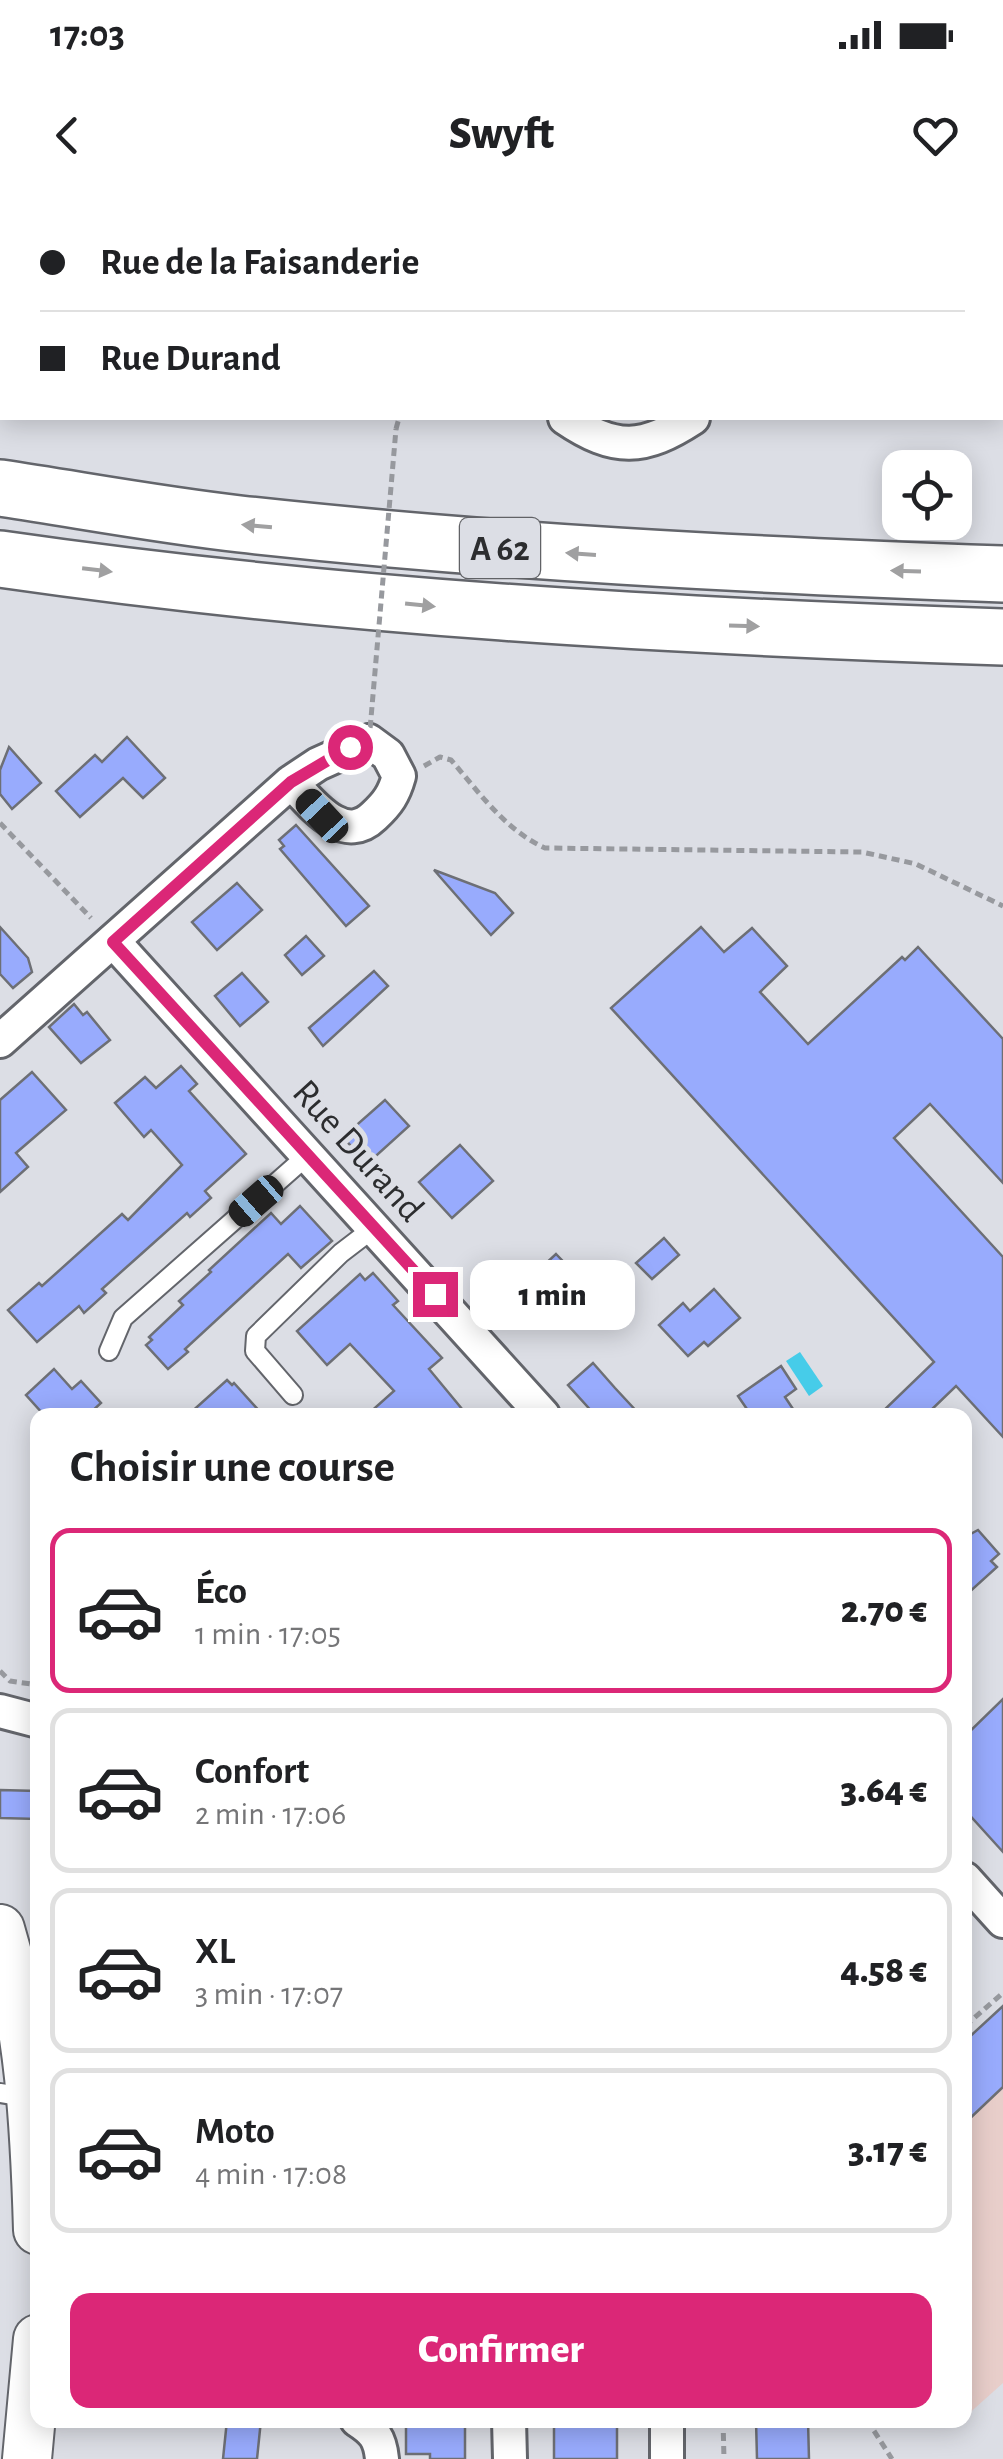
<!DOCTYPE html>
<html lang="fr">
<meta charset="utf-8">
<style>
:root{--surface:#fff;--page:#f2f2f2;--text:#202124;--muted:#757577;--line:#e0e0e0;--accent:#db2777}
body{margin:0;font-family:"Alegreya Sans",sans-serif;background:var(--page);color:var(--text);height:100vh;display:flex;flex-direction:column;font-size:38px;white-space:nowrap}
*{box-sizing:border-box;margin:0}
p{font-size:32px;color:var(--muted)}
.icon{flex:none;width:55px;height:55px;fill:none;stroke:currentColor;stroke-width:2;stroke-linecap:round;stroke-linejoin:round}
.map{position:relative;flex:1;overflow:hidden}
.sheet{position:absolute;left:30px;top:1208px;width:942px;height:1020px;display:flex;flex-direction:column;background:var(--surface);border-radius:20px;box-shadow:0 5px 25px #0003}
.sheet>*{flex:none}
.hud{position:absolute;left:0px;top:0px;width:1005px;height:220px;box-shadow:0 5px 25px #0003;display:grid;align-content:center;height:220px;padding:0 40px;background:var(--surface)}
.controls{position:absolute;left:882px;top:250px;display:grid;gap:20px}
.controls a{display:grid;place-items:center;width:90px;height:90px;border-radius:20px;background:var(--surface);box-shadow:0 5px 25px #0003;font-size:50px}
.end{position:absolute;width:45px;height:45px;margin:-22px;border:12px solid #db2777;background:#fff;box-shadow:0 0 0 5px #fff}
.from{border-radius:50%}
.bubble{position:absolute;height:70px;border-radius:20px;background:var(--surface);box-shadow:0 5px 25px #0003;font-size:32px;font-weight:800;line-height:70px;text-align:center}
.car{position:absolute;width:30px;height:60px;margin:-30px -15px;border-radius:12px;box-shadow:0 0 8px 2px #0007;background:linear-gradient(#222 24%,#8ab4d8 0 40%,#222 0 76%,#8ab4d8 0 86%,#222 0)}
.hud b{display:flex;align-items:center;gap:35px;height:95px;font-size:38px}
.hud b+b{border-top:2px solid var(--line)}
.hud i{width:25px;height:25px;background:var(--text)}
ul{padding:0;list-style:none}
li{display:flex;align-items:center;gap:30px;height:165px;margin:0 20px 15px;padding:0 20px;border:5px solid var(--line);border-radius:20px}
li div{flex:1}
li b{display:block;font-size:38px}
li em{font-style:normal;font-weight:800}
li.selected{border-color:var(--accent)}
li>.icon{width:90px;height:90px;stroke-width:1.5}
h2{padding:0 40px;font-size:45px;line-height:120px}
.button{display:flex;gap:20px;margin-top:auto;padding:20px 40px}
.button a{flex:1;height:115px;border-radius:20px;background:var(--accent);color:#fff;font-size:40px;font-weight:800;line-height:115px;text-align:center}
.status{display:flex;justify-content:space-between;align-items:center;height:70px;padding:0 50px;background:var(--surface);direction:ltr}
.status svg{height:28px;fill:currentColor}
header{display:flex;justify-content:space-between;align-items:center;height:130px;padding:0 40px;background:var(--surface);font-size:45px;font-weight:800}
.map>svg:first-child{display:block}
.education{fill:#e8ceca}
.water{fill:#46cce9}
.building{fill:#98abfd;stroke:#6d6f75;stroke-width:2.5}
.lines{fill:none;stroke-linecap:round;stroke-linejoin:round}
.lane-casing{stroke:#63656b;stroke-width:22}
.street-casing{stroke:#63656b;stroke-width:38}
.secondary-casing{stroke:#63656b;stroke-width:52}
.highway-casing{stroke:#63656b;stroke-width:60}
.path{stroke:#97999e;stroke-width:5;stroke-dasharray:8 5;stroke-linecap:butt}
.lane{stroke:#fff;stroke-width:18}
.street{stroke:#fff;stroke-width:32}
.secondary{stroke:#fff;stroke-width:48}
.highway{stroke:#fff;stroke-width:55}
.path-bridge{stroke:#97999e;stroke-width:5;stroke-dasharray:8 5;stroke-linecap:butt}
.oneway{fill:#a0a0a1}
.route{stroke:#db2777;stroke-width:12}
.labels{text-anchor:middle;stroke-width:10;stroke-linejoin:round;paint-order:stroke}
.shield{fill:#dcdee5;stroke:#616266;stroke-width:2.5}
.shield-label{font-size:35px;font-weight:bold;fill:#2c2d2f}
.street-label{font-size:38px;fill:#2c2d2f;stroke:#dcdee5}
</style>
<div class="status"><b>17:03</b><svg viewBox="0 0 49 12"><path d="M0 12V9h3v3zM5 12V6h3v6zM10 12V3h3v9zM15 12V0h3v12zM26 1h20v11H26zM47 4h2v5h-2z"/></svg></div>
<header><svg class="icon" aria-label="back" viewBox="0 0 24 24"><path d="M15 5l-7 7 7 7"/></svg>Swyft<svg class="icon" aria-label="heart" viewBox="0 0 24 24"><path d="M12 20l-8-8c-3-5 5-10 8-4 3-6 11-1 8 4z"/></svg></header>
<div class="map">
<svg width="1003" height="2259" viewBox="0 0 1003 2259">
<rect width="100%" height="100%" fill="#dcdee5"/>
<polygon class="education" points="1003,1807 1003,2183 965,2217 965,1841"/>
<polygon class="water" points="800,1152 823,1186 809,1196 786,1161"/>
<g class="building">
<polygon points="127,537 165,578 143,598 123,578 80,617 56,591 95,555 102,562"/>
<polygon points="9,547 41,583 12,609 0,594 0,570"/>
<polygon points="296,625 369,706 346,726 280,649 284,646 279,640"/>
<polygon points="434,670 495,693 513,713 491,735"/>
<polygon points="237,683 262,710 217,750 192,722"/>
<polygon points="0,727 28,758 32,772 13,788 0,774"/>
<polygon points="701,727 724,752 752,728 787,766 760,792 808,844 902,757 905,760 918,747 1003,839 1003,983 930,904 894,938 1003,1057 1003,1237 956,1186 926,1215 879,1215 934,1162 611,808"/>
<polygon points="306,736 324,756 302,775 285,755"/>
<polygon points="374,771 388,786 323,846 309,828"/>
<polygon points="242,773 268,802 240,826 215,796"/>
<polygon points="74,804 83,815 87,812 110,840 81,863 49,827"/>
<polygon points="181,866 197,884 189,891 246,954 205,991 211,998 190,1017 187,1013 139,1056 102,1089 106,1093 84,1113 79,1106 37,1142 8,1110 39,1083 42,1086 122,1014 128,1020 182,965 151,930 144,937 115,903 145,877 156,888"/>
<polygon points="32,872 66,910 16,953 28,967 0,992 0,900"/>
<polygon points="385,900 409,926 367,964 343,937"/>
<polygon points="460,945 493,981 452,1018 419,982"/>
<polygon points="300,1006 332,1041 301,1068 288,1054 185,1149 188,1152 168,1169 146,1145 152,1140 149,1137 183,1105 179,1101 211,1072 209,1070 271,1013 281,1024"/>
<polygon points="664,1038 679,1055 652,1079 636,1063"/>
<polygon points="556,1054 585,1084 545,1122 516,1091"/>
<polygon points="373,1073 398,1101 393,1105 442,1158 429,1169 467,1215 367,1215 394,1191 350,1144 327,1165 297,1131 360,1074 365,1080"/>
<polygon points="714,1089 740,1118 708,1146 704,1142 688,1156 659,1125 683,1103 690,1111"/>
<polygon points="593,1163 615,1188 640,1215 595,1215 568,1185"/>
<polygon points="781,1166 796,1189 785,1197 797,1215 751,1215 738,1196"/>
<polygon points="54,1169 72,1189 81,1181 101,1203 88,1215 44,1215 26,1195"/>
<polygon points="227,1180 232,1185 234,1183 263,1215 188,1215"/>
<polygon points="978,1330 999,1354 991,1361 997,1367 965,1396 965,1337"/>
<polygon points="1003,1499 1003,1652 965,1610 965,1536"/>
<polygon points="0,1590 38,1591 38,1619 0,1618"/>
<polygon points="1003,1806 1003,1887 965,1923 965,1841"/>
<polygon points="227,2220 261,2220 257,2259 223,2259"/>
<polygon points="427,2220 465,2220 465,2259 430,2259 430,2254 406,2254 406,2223 427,2223"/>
<rect x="554" y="2220" width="63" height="39"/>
<polygon points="756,2220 808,2220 809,2259 757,2259"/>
</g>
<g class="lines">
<g class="lane-casing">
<g id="lane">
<polyline points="184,2 184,0"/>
<polyline points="109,1151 123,1118 309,954"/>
<polyline points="293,1195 255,1151 256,1136 341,1053 375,1027"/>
<polyline points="0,1893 31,1898"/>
</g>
</g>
<g class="street-casing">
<g id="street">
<polyline points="456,0 457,2"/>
<polyline points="741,0 741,2"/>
<polyline points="930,2 933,0"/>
<path d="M565 218C615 252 644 250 693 218"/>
<polyline points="113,741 543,1215"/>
<path d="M0 841 291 582 318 564 369 541 388 555 399 576C394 594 388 603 374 616 343 646 312 604 291 582"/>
<polyline points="0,1511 38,1521"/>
<polyline points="965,1679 1003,1721"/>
<path d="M357 2220C374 2231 380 2238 382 2259"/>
<polyline points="509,2220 510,2259"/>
<polyline points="667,2259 667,2220"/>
</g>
</g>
<g class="secondary-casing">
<g id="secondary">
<path d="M0 1729C30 1827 35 1928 38 2030"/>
<polyline points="27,2259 38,2139"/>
</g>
</g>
<g class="highway-casing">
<g id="highway">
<path d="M0 288C80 300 160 315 240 324 493 352 748 365 1003 374"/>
<path d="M0 359C332 407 668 426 1003 437"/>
</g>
</g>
<g class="path">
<polyline points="396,229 399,218"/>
<path d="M424 566 440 557 451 560C479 592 505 630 545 648L862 652 916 664 1003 706"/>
<polyline points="0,623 91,718"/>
<polyline points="0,1471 10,1481 38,1485"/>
<polyline points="965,1826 1003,1793"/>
<polyline points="723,2220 724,2259"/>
<polyline points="867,2220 892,2259"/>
</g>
<use href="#lane" class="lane"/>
<use href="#street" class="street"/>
<use href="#secondary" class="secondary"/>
<use href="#highway" class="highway"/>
<polyline class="path-bridge" points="369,541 396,229"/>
</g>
<defs><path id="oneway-solid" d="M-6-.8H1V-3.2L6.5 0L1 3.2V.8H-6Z" transform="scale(2.5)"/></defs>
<g class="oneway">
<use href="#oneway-solid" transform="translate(257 326) rotate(-175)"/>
<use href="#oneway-solid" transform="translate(581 354) rotate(-176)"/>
<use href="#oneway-solid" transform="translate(97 370) rotate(7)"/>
<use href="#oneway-solid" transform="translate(906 371) rotate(-178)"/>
<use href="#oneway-solid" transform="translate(420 405) rotate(6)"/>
<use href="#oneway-solid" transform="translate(744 426) rotate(2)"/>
</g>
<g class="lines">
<polyline class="route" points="350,547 291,582 113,742 435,1094"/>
</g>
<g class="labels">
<rect class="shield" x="460" y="318" width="80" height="60" rx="8"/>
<g class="shield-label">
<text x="500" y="360">A 62</text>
</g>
<g class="street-label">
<text transform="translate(359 950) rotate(48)" y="13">Rue Durand</text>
</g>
</g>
</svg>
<div class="controls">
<a><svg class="icon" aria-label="locate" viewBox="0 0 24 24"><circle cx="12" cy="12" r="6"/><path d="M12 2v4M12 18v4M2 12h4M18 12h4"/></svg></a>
</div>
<i class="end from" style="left:350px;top:547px"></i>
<i class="end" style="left:435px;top:1094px"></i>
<div class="bubble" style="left:470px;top:1060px;width:165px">1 min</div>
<i class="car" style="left:322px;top:616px;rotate:317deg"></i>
<i class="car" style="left:256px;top:1001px;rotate:229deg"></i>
<div class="hud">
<b><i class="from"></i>Rue de la Faisanderie</b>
<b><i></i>Rue Durand</b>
</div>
<section class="sheet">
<h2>Choisir une course</h2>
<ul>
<li class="selected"><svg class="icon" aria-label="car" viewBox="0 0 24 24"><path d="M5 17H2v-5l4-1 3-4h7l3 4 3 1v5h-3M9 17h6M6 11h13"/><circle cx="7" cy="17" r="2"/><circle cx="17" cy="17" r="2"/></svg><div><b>Éco</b><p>1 min · 17:05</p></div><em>2.70 €</em></li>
<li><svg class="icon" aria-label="car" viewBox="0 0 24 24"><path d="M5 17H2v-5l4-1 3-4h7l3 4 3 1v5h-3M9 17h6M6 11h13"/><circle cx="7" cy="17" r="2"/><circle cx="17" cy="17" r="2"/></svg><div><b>Confort</b><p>2 min · 17:06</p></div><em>3.64 €</em></li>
<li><svg class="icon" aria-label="car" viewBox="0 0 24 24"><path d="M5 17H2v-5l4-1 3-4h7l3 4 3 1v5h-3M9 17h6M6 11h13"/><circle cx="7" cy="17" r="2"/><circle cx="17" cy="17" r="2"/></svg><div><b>XL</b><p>3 min · 17:07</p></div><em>4.58 €</em></li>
<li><svg class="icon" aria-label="car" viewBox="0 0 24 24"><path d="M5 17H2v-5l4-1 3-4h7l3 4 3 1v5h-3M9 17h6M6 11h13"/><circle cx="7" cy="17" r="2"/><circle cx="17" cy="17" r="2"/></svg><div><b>Moto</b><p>4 min · 17:08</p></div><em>3.17 €</em></li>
</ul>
<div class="button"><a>Confirmer</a></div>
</section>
</div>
